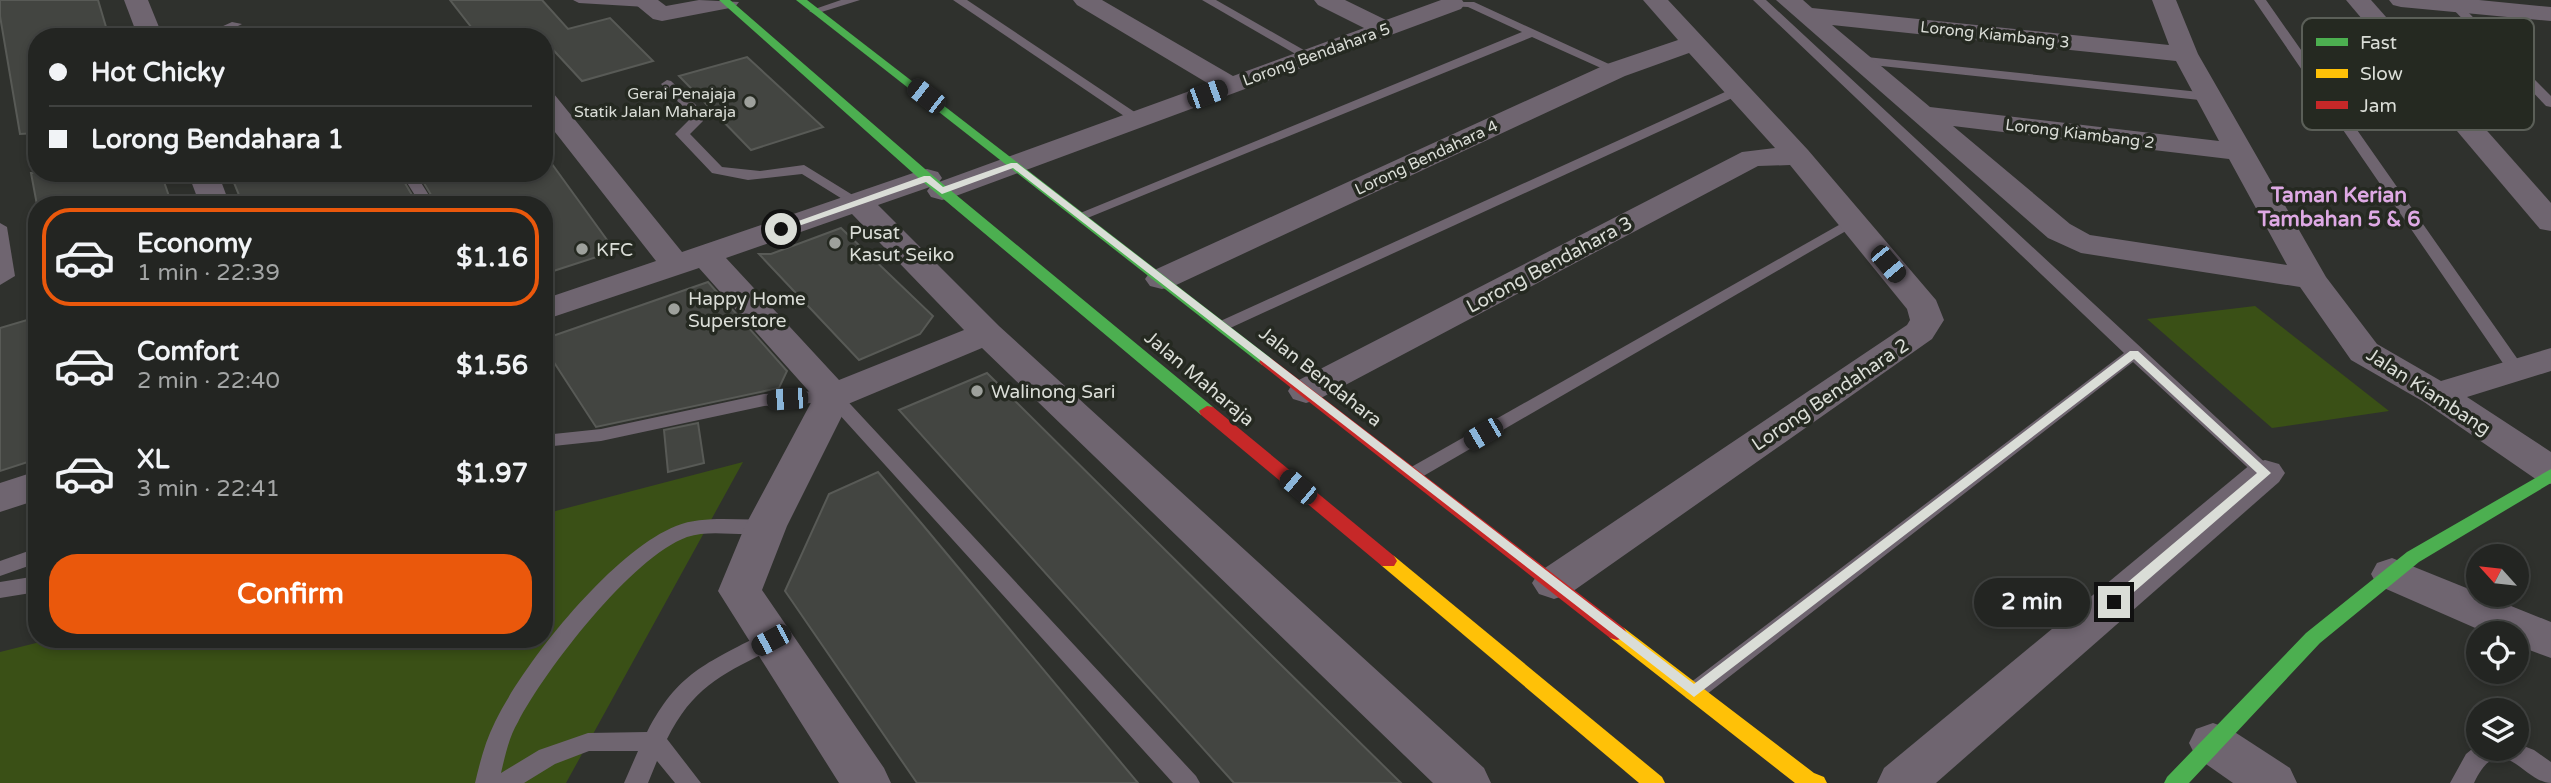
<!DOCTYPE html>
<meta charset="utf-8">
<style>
:root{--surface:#232522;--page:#2b2d2a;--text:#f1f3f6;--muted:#a3a5a5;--line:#404240;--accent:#ea580c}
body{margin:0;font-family:"Varela Round",sans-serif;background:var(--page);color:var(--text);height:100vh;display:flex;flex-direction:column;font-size:26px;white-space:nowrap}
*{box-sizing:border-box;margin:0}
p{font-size:23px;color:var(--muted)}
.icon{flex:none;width:38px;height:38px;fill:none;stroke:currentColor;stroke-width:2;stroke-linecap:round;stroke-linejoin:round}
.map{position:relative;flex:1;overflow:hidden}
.details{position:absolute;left:28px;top:196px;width:525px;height:452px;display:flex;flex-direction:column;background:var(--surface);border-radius:28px;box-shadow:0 4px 10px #0003,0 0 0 2px var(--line)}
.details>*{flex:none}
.banner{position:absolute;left:28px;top:28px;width:525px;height:154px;border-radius:28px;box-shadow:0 4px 10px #0003,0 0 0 2px var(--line);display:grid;align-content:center;height:154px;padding:0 21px;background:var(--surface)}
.needle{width:46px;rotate:297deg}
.tools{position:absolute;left:2466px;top:544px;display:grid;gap:14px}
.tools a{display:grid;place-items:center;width:63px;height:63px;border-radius:50%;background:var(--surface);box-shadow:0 4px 10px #0003,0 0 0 2px var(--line);font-size:35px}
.end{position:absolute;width:32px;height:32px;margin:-16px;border:9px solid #daddd7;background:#111;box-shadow:0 0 0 4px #111}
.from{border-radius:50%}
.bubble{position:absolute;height:49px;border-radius:24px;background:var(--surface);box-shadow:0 4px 10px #0003,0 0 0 2px var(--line);font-size:23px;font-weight:700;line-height:49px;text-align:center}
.car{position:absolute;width:21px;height:42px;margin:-21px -10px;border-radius:9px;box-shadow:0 0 5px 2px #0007;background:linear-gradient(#222 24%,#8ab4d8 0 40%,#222 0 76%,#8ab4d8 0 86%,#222 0)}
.banner b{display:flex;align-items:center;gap:24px;height:66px;font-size:26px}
.banner b+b{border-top:2px solid var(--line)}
.banner i{width:18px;height:18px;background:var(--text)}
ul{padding:12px 0 0;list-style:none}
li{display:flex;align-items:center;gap:21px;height:98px;margin:0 14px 10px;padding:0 7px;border:4px solid transparent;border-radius:28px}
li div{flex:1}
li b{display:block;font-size:26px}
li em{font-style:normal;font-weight:700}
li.on{border-color:var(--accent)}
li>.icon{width:63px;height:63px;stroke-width:1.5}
.primary-button{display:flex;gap:14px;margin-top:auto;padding:14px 21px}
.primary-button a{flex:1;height:80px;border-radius:28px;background:var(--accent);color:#fff;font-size:28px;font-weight:700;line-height:80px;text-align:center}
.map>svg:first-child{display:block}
.green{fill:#3a5016}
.building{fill:#434541;stroke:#585a56;stroke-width:2}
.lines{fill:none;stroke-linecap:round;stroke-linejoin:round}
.lane{fill:#6f6570;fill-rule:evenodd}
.street{fill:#6f6570;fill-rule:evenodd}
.fast{fill:#4caf50;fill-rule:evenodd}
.slow{fill:#ffc107;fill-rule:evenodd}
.jam{fill:#c62828;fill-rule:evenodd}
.route{fill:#daddd7}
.poi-dot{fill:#9ea19c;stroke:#252921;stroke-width:2.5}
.labels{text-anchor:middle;stroke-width:7;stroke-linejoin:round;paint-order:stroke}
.far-street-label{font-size:16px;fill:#daddd7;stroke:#252921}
.far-poi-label{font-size:16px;fill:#daddd7;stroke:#252921;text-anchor:end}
.poi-label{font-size:19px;fill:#daddd7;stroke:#252921;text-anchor:start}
.street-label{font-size:19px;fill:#daddd7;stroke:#252921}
.neighbourhood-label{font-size:21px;font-weight:bold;fill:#dea9e4;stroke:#252921}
.key{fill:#252921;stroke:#5b5f58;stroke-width:2}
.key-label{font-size:19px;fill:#daddd7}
</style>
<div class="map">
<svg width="2551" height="783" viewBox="0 0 2551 783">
<rect width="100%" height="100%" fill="#2f312d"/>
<g class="green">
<polygon points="2255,306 2389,411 2272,428 2147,319"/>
<polygon points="743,462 566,783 0,783 0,652 52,639 544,639 544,514"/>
</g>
<g class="building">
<polygon points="0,0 98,0 109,37 37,37 37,133 20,134 0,16"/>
<polygon points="450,0 542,0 568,29 610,18 653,61 582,81 544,40 544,37 479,37"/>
<polygon points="747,57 823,127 751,150 679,76"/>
<polygon points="544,153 615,251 544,274 544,205 437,205 418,173 544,173"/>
<polygon points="31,173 161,173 172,205 37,205"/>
<polygon points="230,173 399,173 418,205 243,205"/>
<polygon points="841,228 933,316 920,334 859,360 759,254 771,254"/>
<polygon points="708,282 787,371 779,388 596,427 544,347 544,339"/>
<polygon points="37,317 37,459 0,471 0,328"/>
<polygon points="987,373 1271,655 1401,783 1234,783 899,410"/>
<polygon points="698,423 704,463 668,472 664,430"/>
<polygon points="878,472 922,524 1138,783 917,783 785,591 829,494"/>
</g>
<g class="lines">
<g class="lane">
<polygon points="573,0 636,0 652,4 646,7 579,3"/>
<polygon points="841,0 860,0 815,14 809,11"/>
<polygon points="953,0 967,0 1145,119 1138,123 1133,122"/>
<polygon points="1202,0 1216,0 1316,57 1306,60"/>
<polygon points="1753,0 1766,0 2272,469 2274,473 2272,477 2258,477 2133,362 1702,698 1694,701 1686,698 1683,692 1686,686 2124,353"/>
<polygon points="2254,0 2266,0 2521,364 2524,368 2521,372 2509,372"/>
<polygon points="1449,2 1474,2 1622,70 1620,73 1612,73 1532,37 1085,219 1080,220 1073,216 1522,32 1468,7 1449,6"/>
<polygon points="2451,3 2459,3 2551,96 2551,107 2546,106 2451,7"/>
<polygon points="232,22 242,24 216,37 199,37"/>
<polygon points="1857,56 2209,93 2215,97 2209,101 1853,63 1851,60"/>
<polygon points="667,80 671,81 696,105 703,121 690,134 722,167 760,171 804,165 864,202 857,206 852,205 802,174 748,180 712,173 675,134 689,120 685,109 661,84"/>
<polygon points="1736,87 1742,91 1741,94 1228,329 1222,331 1214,326 1216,323"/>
<polygon points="401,173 415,173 435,205 421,205"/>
<polygon points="1853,217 1858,218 1860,221 1858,224 1420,478 1406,478 1404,474 1406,470"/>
<polygon points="0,223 7,227 15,276 0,285"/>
<polygon points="833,390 839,392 1196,776 1200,783 1173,783 828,402 764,406 601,441 544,447 544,435 601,429 764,394"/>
<path d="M766 519 773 521 776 526 773 531C746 539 714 528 687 537 632 557 545 670 518 722 509 737 505 756 501 773L539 750 588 733 647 732C678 672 706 664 762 634L770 632 778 634 781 640 778 646C726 673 695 683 667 739L701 783H675L657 761 648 783H624L638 751H589L555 764 524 783H475C480 762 485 742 495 722 524 662 613 551 676 526 704 515 737 521 766 519Z"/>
<polygon points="37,548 37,563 0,576 0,561"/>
<polygon points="37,576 37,592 0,598 0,582"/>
<path d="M2516 743 2534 750 2551 762V783C2523 783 2501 726 2474 783H2450L2466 754 2477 745 2478 749H2516Z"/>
</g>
<g class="street">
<polygon points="124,0 148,0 163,37 138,37"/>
<polygon points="630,0 658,0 666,6 699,0 739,2 735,7 662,21 653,19"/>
<path d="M1073 0H1102L1233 76 1364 28 1318 5 1314 0H1345L1386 20 1441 0H1462L1465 4 1461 9 953 197 942 200 931 197 927 191 930 187 878 205 999 326 1484 768 1491 783H1433L982 348 848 404 787 526 762 590 884 768 891 783H839L718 591 745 526 814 397 699 268 544 320V299L656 261 544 118V92L554 94 682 252 916 172 927 169 938 172 942 178 939 182 1209 84 1077 5ZM852 214 964 330 839 380 726 258Z"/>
<polygon points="1643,0 1668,0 1808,150 1936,300 1944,320 1932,339 1569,594 1554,599 1539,594 1532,583 1539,572 1907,325 1910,320 1907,309 1790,165 1758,166 1319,399 1306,403 1293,399 1288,391 1293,383 1742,152 1775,148 1689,53 1625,76 1174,286 1162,289 1150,286 1145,279 1150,272 1607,64 1678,40"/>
<path d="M1776 0H1803L1812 8 2169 45 2152 0H2176L2198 54 2326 277 2377 344 2441 381 2551 348V371L2467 397 2551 452V484L2537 480 2424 402 2351 360 2300 287 2081 253 2048 238ZM1832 25 2176 61 2219 141 1930 107ZM1953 126 2229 159 2287 265 2090 235 2070 224Z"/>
<polygon points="2346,0 2371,0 2551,203 2551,231 2540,229"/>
<polygon points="2389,0 2479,0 2551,7 2551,21 2401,7 2393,5"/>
<polygon points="188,173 218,173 230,205 200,205"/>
<polygon points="2265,460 2279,464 2285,473 2279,482 1936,783 1877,783 1884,768 2251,464"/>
<polygon points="37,471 37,500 0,512 0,483"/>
<polygon points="2392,558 2551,622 2551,658 2516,645 2516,634 2489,634 2377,585 2371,574 2377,563"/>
<polygon points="2213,723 2230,729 2290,768 2297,783 2233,783 2196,757 2189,743 2196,729"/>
</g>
<g class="fast">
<polygon points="719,0 730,0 932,175 1213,407 1215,411 1213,415 1201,415 922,181"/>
<polygon points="796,0 807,0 1272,359 1275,362 1272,365 1262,365"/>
<polygon points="2551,469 2551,483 2419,562 2320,643 2189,783 2164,783 2167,777 2306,633 2407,552"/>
</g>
<g class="slow">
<polygon points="1388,554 1394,556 1662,777 1665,783 1639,783 1382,566 1379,561 1382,556"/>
<polygon points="1617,626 1624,628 1814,773 1824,777 1827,783 1795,783 1610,638 1607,633 1610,628"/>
</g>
<g class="jam">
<polygon points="1267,357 1272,359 1624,628 1627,633 1624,638 1617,640 1610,638 1262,365 1259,362 1262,359"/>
<polygon points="1207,406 1213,407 1394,556 1397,561 1394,566 1382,566 1201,415 1199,411"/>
</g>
</g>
<polygon class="route" points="1011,163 1017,163 1694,684 2130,351 2138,351 2271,473 2119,605 2109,605 2109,598 2257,473 2134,359 1694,697 1013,168 942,194 926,182 784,231 776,229 924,176 930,176 943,187"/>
<g class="poi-dot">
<circle cx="750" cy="102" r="7"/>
<circle cx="835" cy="243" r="7"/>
<circle cx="582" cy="249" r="7"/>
<circle cx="674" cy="309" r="7"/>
<circle cx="977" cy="391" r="7"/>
</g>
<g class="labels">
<g class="far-street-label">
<text transform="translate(1995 34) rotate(6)" y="6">Lorong Kiambang 3</text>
<text transform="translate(1316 54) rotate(-20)" y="6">Lorong Bendahara 5</text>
<text transform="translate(2080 133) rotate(7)" y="6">Lorong Kiambang 2</text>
<text transform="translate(1426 157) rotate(-25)" y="6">Lorong Bendahara 4</text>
</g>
<g class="far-poi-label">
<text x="736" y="99">Gerai Penajaja<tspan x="736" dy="18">Statik Jalan Maharaja</tspan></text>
</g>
<g class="poi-label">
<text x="849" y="239">Pusat<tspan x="849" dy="22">Kasut Seiko</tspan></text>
<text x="596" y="256">KFC</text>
<text x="688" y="305">Happy Home<tspan x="688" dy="22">Superstore</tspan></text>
<text x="991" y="398">Walinong Sari</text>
</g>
<g class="street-label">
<text transform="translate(1549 264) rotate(-28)" y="7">Lorong Bendahara 3</text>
<text transform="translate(1321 376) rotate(38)" y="7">Jalan Bendahara</text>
<text transform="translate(1200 378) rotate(40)" y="7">Jalan Maharaja</text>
<text transform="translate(2429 391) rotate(33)" y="7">Jalan Kiambang</text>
<text transform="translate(1830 394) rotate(-34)" y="7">Lorong Bendahara 2</text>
</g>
<g class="neighbourhood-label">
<text x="2339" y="202">Taman Kerian<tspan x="2339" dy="24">Tambahan 5 &amp; 6</tspan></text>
</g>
</g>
<rect x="2302" y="18" width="232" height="112" rx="10" class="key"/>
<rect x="2316" y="38" width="32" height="8" fill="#4caf50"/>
<rect x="2316" y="69" width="32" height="9" fill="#ffc107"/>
<rect x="2316" y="101" width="32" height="8" fill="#c62828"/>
<g class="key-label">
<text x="2360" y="49">Fast</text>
<text x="2360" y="80">Slow</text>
<text x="2360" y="112">Jam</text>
</g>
</svg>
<div class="tools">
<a><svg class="needle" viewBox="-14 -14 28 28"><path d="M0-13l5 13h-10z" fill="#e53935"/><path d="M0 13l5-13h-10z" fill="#a3a5a5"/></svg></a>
<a><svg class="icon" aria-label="locate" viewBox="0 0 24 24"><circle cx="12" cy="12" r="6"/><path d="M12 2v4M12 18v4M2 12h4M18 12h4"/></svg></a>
<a><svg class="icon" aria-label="layers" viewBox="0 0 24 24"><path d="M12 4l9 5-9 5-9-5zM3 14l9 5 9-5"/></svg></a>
</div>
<i class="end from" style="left:781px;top:229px"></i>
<i class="end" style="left:2114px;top:602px"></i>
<div class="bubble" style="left:1974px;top:578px;width:116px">2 min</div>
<i class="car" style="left:1207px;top:94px;rotate:70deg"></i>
<i class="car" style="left:926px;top:96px;rotate:308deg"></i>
<i class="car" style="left:1888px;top:264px;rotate:140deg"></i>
<i class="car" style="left:787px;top:399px;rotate:266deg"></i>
<i class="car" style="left:1483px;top:434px;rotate:240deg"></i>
<i class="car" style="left:1298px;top:487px;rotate:310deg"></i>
<i class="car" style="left:771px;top:640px;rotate:242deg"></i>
<div class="banner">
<b><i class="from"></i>Hot Chicky</b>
<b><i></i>Lorong Bendahara 1</b>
</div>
<section class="details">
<ul>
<li class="on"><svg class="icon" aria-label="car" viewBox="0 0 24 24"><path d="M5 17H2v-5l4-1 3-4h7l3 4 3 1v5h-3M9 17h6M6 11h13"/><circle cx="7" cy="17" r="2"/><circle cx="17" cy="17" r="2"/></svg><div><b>Economy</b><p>1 min · 22:39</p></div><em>$1.16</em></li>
<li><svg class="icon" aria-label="car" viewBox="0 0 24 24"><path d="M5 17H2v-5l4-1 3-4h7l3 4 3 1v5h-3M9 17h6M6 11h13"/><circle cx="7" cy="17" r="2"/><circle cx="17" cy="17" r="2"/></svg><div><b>Comfort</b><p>2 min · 22:40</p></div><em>$1.56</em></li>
<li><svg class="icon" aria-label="car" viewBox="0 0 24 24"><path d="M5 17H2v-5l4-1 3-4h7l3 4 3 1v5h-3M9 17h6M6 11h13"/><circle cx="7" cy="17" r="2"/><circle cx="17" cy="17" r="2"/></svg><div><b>XL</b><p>3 min · 22:41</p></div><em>$1.97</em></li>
</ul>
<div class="primary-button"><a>Confirm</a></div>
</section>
</div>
